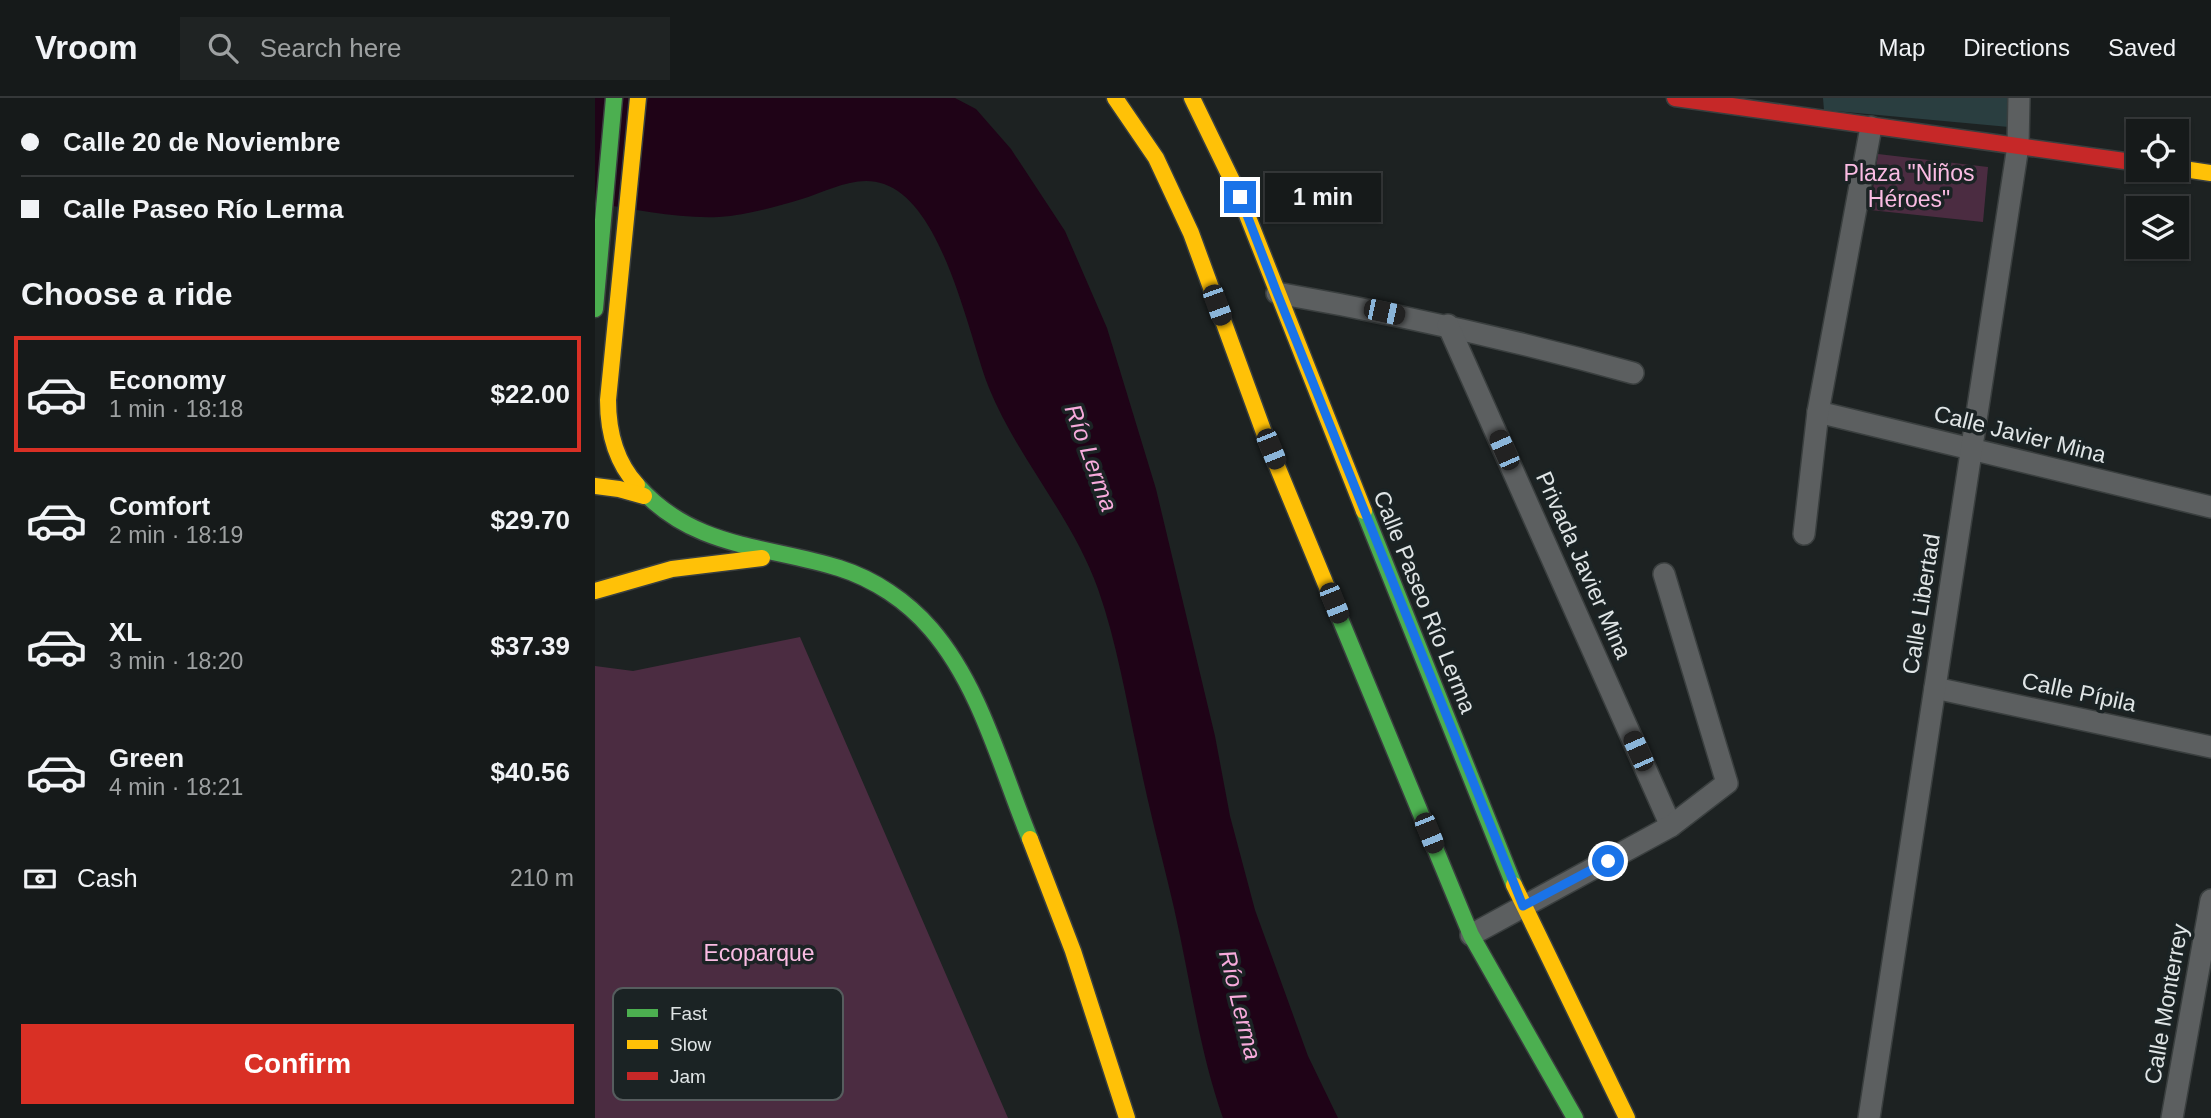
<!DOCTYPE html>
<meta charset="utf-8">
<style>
:root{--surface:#161a1a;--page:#1f2323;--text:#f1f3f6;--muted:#9ea1a2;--line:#353839;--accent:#d93025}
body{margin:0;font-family:Arial,sans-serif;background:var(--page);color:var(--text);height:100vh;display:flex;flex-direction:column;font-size:26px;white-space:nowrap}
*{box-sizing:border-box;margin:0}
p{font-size:23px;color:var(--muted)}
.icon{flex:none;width:38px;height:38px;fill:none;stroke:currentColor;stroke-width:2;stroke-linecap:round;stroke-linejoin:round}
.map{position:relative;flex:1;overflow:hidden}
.panel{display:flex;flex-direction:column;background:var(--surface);width:595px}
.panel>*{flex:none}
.guide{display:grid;align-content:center;height:154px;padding:0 21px;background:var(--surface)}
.controls{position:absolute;left:1531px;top:21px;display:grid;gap:14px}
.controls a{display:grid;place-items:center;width:63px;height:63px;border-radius:0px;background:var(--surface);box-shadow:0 2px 5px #0004,0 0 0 2px var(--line);font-size:35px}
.end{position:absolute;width:32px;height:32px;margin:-16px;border:9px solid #1a73e8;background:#fff;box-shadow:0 0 0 4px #fff}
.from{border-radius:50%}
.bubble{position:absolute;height:49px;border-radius:0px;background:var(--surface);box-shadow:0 2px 5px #0004,0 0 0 2px var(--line);font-size:23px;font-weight:700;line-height:49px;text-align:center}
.car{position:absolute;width:21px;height:42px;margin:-21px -10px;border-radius:9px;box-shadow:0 0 5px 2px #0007;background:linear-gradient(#222 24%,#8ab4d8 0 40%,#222 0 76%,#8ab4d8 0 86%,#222 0)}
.guide b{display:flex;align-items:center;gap:24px;height:66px;font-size:26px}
.guide b+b{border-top:2px solid var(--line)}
.guide i{width:18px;height:18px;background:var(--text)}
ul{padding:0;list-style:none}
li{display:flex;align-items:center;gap:21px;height:116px;margin:0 14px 10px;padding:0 7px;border:4px solid transparent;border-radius:0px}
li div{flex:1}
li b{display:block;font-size:26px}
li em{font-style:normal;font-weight:700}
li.active{border-color:var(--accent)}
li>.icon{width:63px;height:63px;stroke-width:1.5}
h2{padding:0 21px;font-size:32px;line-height:84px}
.pay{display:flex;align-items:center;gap:18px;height:77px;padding:0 21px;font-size:26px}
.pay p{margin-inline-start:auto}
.button{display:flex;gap:14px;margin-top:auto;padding:14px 21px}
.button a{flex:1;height:80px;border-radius:0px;background:var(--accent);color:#fff;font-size:28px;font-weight:700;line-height:80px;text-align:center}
header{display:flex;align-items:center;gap:42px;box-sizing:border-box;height:98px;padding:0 35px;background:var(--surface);border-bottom:2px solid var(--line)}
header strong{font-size:33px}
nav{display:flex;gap:38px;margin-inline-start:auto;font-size:24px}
.search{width:490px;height:63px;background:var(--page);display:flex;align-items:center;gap:18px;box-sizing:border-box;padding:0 24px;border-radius:0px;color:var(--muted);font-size:26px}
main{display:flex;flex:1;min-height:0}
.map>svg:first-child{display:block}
.green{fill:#4b2c41}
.water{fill:#1f0317}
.building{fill:#2a3e40}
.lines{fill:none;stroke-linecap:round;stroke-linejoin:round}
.street-casing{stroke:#3a3f3f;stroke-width:24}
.fast-casing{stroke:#3a3f3f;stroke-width:19}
.slow-casing{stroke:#3a3f3f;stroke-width:19}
.jam-casing{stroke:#3a3f3f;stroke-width:19}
.street{stroke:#5c5f60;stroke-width:21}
.fast{stroke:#4caf50;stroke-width:16}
.slow{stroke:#ffc107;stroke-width:16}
.jam{stroke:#c62828;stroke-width:16}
.route{stroke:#1a73e8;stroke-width:9}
.labels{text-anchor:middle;stroke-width:7;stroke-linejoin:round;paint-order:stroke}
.park-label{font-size:23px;fill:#fabce3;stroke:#1b2324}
.street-label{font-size:23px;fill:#e0e5e6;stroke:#1b2324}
.water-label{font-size:24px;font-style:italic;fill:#f7abdc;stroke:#1b2324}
.key{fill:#1b2324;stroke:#565d5e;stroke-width:2}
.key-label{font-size:19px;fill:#e0e5e6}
</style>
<header>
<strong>Vroom</strong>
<div class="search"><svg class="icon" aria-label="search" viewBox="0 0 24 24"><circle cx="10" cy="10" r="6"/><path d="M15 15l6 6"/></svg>Search here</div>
<nav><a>Map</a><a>Directions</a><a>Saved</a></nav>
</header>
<main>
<section class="panel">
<div class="guide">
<b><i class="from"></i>Calle 20 de Noviembre</b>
<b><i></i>Calle Paseo Río Lerma</b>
</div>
<h2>Choose a ride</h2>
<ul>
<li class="active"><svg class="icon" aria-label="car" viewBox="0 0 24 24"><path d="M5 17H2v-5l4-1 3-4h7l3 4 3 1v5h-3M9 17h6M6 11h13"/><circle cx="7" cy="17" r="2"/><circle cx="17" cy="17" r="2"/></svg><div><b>Economy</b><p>1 min · 18:18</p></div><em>$22.00</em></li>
<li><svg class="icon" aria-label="car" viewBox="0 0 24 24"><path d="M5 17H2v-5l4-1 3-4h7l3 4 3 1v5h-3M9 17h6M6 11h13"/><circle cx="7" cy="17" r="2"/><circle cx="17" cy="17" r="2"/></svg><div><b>Comfort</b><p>2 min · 18:19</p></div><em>$29.70</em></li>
<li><svg class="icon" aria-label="car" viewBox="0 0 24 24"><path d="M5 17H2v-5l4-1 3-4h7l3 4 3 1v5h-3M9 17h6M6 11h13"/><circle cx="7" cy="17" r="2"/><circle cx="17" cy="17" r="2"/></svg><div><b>XL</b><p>3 min · 18:20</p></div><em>$37.39</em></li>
<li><svg class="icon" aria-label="car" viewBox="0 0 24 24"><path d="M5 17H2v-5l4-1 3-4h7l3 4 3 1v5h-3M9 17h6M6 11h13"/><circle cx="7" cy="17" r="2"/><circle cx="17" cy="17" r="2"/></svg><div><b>Green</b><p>4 min · 18:21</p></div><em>$40.56</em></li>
</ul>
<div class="pay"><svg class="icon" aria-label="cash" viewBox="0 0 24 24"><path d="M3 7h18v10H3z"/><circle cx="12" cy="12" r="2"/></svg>Cash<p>210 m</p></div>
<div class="button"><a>Confirm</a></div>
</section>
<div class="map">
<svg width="1616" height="1020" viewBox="0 0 1616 1020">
<rect width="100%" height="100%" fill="#1d2222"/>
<g class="green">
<polygon points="1283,56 1393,69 1388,124 1275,112"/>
<polygon points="205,539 413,1020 0,1020 0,568 38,573"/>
</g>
<path class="water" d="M0 0H360L381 11 416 51 470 133 512 230 561 391 620 638 635 718 660 812 713 958 743 1020H628C604 952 595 880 579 810 567 758 553 708 543 656 531 601 522 545 503 491 477 418 423 361 394 290 373 236 349 107 289 86 262 76 233 93 207 101 180 109 152 117 124 119 84 121 39 111 0 105Z"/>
<polygon class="building" points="1228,0 1414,0 1414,29 1229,12"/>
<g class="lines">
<g class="street-casing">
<g id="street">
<path d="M682 195C802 216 920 242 1038 275"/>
<polyline points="853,227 1076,728"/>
<polyline points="1223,314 1616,409"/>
<polyline points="1209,436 1223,314 1276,29"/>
<polyline points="1340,590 1616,649"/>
<polyline points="876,837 1076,728 1132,685 1069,476"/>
<polyline points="1274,1020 1423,48 1424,0"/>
<polyline points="1577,1020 1616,802"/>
</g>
</g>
<g class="fast-casing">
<g id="fast">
<polyline points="0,211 19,0"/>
<path d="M42 387C98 451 170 447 244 470 279 481 312 503 336 531 386 589 406 671 435 741"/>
<polyline points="769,413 919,787"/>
<polyline points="734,494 876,837 980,1020"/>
</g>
</g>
<g class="slow-casing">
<g id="slow">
<polyline points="520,0 561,60 596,135 675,351 734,494"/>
<polyline points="597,0 645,99 769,413"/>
<polyline points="1582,70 1616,75"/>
<path d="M42 387C21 364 13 333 13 302L43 0"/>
<polyline points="0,388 24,391 49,398"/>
<polyline points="0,493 77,471 167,460"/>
<polyline points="435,741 478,853 532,1020"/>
<polyline points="919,787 1032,1020"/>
</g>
</g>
<g class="jam-casing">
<polyline id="jam" points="1080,0 1544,65"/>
</g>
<use href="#street" class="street"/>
<use href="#fast" class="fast"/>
<use href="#slow" class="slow"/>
<use href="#jam" class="jam"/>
</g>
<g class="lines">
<polyline class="route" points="645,99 682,195 928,808 1013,763"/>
</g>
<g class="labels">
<g class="park-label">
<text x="1314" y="83">Plaza "Niños<tspan x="1314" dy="26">Héroes"</tspan></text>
<text x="164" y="863">Ecoparque</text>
</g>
<g class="street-label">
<text transform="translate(1425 336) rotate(14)" y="8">Calle Javier Mina</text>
<text transform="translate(989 467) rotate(66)" y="8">Privada Javier Mina</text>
<text transform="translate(830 504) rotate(68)" y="8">Calle Paseo Río Lerma</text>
<text transform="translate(1326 506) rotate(-81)" y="8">Calle Libertad</text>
<text transform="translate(1484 594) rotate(12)" y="8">Calle Pípila</text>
<text transform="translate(1571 906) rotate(-80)" y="8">Calle Monterrey</text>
</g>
<g class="water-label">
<text transform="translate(496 360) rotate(70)" y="8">Río Lerma</text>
<text transform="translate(645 907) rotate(76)" y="8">Río Lerma</text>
</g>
</g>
<rect x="18" y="890" width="230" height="112" rx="10" class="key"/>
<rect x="32" y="911" width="31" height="8" fill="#4caf50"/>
<rect x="32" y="942" width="31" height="9" fill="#ffc107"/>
<rect x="32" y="974" width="31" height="8" fill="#c62828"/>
<g class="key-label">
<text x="75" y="922">Fast</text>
<text x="75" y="953">Slow</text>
<text x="75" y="985">Jam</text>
</g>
</svg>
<div class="controls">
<a><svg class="icon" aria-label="locate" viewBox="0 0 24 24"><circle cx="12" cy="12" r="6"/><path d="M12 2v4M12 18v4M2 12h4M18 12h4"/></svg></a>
<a><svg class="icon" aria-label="layers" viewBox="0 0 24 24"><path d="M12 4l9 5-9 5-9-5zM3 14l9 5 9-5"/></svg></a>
</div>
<i class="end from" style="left:1013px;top:763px"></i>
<i class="end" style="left:645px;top:99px"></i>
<div class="bubble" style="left:670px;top:75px;width:116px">1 min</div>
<i class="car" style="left:622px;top:207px;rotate:160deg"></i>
<i class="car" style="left:789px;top:214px;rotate:102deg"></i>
<i class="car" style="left:676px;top:351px;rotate:158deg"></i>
<i class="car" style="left:909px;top:352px;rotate:336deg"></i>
<i class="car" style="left:739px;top:505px;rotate:158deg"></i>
<i class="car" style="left:1043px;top:653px;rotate:336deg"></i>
<i class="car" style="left:834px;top:735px;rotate:158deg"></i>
</div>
</main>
